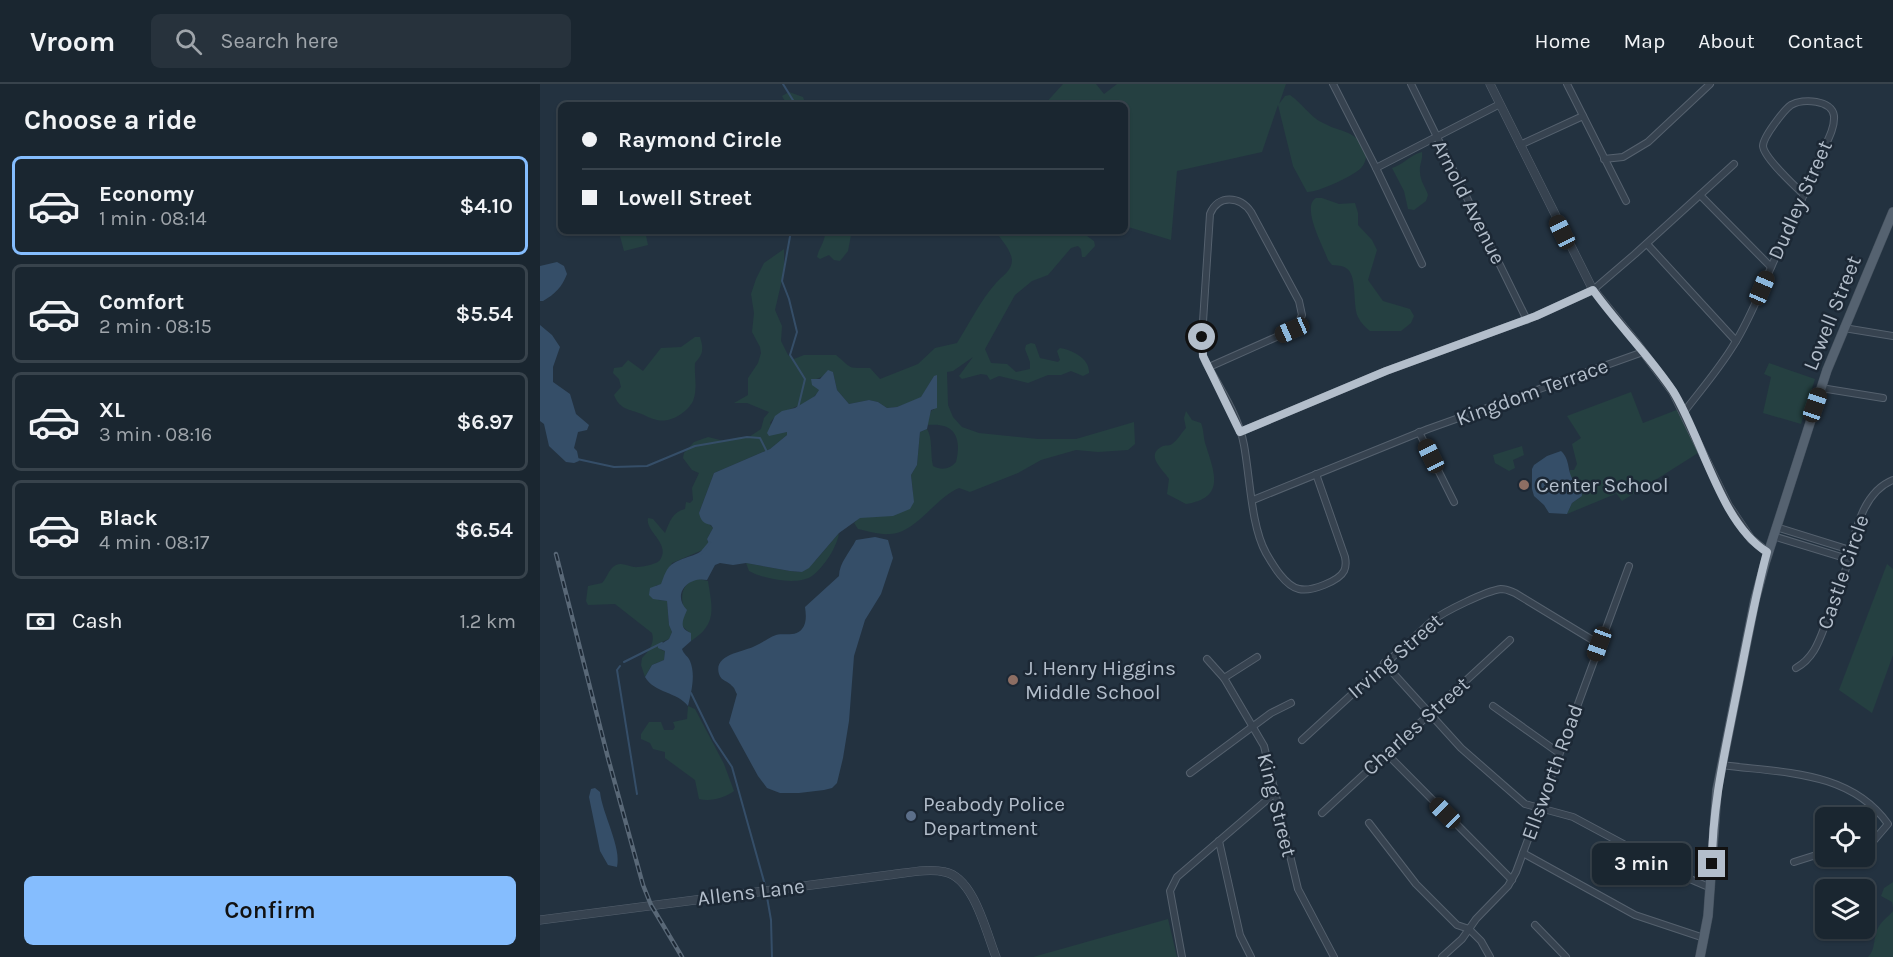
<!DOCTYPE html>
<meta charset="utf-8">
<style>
:root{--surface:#1a2630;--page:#27323c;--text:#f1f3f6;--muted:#9fa5ab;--line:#38434c;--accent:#85bdfe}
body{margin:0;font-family:Karla,sans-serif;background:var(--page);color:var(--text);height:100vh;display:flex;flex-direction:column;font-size:22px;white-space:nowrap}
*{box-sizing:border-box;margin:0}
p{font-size:20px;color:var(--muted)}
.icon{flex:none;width:33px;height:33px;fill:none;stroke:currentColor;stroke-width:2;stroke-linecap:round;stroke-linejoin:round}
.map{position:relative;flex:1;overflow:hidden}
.drawer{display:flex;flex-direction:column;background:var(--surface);width:540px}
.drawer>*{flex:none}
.banner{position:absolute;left:18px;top:18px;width:570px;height:132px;border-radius:9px;box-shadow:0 2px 4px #0004,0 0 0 2px var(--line);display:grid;align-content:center;height:132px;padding:0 24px;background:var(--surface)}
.buttons{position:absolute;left:1275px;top:723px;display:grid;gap:12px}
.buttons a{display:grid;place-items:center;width:60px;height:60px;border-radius:9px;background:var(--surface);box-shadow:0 2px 4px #0004,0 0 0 2px var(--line);font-size:30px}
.end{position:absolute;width:27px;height:27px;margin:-14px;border:8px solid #b3becb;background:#111;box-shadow:0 0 0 3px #111}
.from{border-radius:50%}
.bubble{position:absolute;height:42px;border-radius:9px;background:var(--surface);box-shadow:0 2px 4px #0004,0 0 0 2px var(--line);font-size:20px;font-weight:600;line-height:42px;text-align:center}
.car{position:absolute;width:18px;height:36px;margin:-18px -9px;border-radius:8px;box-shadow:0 0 4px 2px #0007;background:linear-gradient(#222 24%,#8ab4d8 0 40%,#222 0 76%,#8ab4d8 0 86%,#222 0)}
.banner b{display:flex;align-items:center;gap:21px;height:57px;font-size:22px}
.banner b+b{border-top:2px solid var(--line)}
.banner i{width:15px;height:15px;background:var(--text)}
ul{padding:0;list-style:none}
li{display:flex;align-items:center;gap:18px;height:99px;margin:0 12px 9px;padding:0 12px;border:3px solid var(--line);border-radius:9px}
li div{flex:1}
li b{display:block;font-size:22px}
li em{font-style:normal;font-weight:600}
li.active{border-color:var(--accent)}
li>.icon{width:54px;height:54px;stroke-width:1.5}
h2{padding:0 24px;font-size:27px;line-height:72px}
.pay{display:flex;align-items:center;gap:15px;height:66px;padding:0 24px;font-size:22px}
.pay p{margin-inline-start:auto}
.action{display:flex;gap:12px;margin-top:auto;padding:12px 24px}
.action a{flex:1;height:69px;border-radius:9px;background:var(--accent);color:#111;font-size:24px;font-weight:600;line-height:69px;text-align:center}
header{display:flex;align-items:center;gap:36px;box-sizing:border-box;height:84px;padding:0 30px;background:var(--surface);border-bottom:2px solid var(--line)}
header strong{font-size:28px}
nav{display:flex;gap:33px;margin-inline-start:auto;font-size:21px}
.search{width:420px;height:54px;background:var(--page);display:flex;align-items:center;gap:15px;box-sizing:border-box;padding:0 21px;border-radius:9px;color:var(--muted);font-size:22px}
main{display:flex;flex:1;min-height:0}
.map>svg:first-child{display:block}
.green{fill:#254041}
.water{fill:#354e68}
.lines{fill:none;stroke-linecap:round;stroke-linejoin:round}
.stream{stroke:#354e68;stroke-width:2}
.minor-casing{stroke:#55616e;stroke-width:8}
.tertiary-casing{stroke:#55616e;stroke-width:9}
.primary-casing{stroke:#434f5c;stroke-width:10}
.minor{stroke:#374350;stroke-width:6}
.tertiary{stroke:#374350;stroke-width:8}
.primary{stroke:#556270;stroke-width:9}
.rail-casing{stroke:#596877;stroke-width:4.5}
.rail{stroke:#1c2835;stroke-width:2;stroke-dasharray:7;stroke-linecap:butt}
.route{stroke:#b3becb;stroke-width:8}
.education-dot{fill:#8d6e63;stroke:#1c2835;stroke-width:2}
.service-dot{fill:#5c6f8a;stroke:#1c2835;stroke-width:2}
.labels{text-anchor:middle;stroke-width:5;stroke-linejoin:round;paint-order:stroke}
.street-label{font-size:21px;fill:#b3becb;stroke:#1c2835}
.poi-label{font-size:21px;fill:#b3becb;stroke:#1c2835;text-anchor:start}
</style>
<header>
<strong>Vroom</strong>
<div class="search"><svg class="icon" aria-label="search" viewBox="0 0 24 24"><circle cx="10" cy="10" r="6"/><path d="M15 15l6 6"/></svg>Search here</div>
<nav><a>Home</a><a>Map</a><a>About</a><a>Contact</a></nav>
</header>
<main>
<section class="drawer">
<h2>Choose a ride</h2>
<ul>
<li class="active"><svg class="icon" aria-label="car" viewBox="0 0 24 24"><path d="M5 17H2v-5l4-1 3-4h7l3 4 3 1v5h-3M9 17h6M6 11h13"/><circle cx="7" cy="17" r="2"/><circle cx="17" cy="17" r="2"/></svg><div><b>Economy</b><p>1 min · 08:14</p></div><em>$4.10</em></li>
<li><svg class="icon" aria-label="car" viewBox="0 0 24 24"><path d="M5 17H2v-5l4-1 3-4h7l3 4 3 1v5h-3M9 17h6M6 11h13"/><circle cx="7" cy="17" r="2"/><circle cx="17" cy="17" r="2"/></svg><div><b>Comfort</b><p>2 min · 08:15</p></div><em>$5.54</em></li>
<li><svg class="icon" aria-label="car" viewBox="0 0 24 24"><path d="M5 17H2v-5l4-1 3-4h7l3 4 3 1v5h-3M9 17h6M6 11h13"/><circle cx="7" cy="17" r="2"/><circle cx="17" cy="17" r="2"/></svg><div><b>XL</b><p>3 min · 08:16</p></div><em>$6.97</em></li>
<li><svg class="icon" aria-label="car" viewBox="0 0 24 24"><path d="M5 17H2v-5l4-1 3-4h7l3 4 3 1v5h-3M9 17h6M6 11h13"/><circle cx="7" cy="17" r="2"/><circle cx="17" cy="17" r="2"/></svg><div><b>Black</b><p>4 min · 08:17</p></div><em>$6.54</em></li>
</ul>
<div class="pay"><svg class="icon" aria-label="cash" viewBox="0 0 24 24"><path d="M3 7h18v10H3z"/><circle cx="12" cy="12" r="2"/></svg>Cash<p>1.2 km</p></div>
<div class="action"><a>Confirm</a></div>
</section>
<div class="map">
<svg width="1353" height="873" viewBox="0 0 1353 873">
<rect width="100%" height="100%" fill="#233240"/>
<g class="green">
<path d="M523 0H556L564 10 577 0H746L739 20 745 12 750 11C762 19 770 33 783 39 804 50 811 44 827 66 826 73 826 79 821 84 814 92 776 109 767 108L753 82 738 21 722 68 637 87 631 156 585 142V21H504Z"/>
<polygon points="249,8 263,13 266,21 247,21 242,12"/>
<path d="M882 68C883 76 879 81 880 88 880 97 886 104 888 111L886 117 874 126 868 125 864 107 852 84C863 81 871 70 882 68Z"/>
<path d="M776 114H782L799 120 815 119 818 129V141L832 156 837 166 828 196 843 217 870 225 874 232 871 239 861 247H830C825 243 821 239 818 233 812 220 818 191 806 184 802 181 797 182 792 181L788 176C783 162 761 123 776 114Z"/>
<polygon points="100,147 105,147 108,161 84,167 80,152"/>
<path d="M283 147H316L311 151 308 167 300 177 294 176 289 171 280 175 277 173C279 164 285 158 285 149Z"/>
<path d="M455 147H550L547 152 554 157 555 162 545 173H542L541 165 538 162 531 164 508 191 492 197 475 211 445 265 451 279 467 280 476 288 490 285V278L485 265 486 261 491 259 495 260 500 274 518 278 520 276 517 267 520 264C533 266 550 275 549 289L543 292 531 287 521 291H508L488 299 459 292 450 296 447 291 441 290 422 295 419 292 433 273 413 287 407 288 408 321 413 333 422 343 439 349 498 355H536L594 338 595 360 588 366 558 368 536 366 501 376 478 389 430 408 419 404C395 414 376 449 350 450 339 451 328 447 318 445L314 439 320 433 373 408 371 391 377 381 380 348 387 345C393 354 390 370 393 382 402 387 410 385 416 378 422 354 415 338 388 341V333L392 326H394V292L381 314 357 323 347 324 338 318 329 316 309 320 297 306 293 288 274 296 279 306C269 325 241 322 230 339L236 349 247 348V351L230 365 174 389 159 429 173 444 167 455 169 460 165 465 132 479 121 501H116L118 516 127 517 129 541 132 548 129 555 122 558 121 566 125 567 124 576 112 581 105 593 101 581 102 574C109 567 115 559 112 549L75 520 48 521 46 517 48 502 62 499C67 494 69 484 76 481 82 478 88 482 94 483 99 484 118 480 120 476 131 459 105 448 108 434L113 435 125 449C130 438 132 428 145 425L146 418 150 419 153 416 152 404 159 389 152 386 143 374 144 369 154 358 168 353 184 357 200 353H209L221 345 224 334 229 328 207 319H194L208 311V294L218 279 221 269 220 263 212 248 214 229 211 210 216 195 224 179 244 165V187L235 226 242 242 241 257 248 271 254 275 264 271H296C313 285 306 284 330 284L340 295 378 280 395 264 417 259C429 240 440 217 456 199 462 192 472 187 472 176 471 166 461 155 455 147Z"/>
<path d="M155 253H160C164 266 163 270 155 279 154 291 158 305 153 317 147 329 130 339 117 336 111 335 105 331 99 329 87 325 79 324 74 311L81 303 79 295 73 289 74 284 82 283 88 276 103 287 121 264 141 263Z"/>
<polygon points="1229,279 1275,295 1261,340 1223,329 1231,293 1224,290"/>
<polygon points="1091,308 1103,339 1139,325 1158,369 1082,417 1076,409 1073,411 1027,430 1032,419 1042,412 1041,403 1030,394 1030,386 1034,386 1037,380 1032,360 1041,354 1027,332"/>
<path d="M646 327 652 336 661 339C664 346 663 354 666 362 675 390 685 414 646 420L627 410 629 395C623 385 604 371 623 362 626 361 630 362 632 360 637 357 642 348 646 344L644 334Z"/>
<polygon points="982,362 984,371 973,376 975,384 969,387 955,379 953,371"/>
<path d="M299 449C297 463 284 483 272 492 258 502 223 495 209 487L206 479 250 487 262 488 276 476Z"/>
<polygon points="1347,480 1353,485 1353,571 1332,629 1299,606"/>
<path d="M155 494 168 497C172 523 178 540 151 557L150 549 142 542V536L144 532C143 515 137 505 155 494Z"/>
<path d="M148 622 155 625 184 680 194 707C184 714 171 718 159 715L155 696 125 674V668L113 665 110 659 101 655V650L109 638H121L124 646H133L135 643 133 638 147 635Z"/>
<polygon points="1353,798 1353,824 1352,818 1341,812 1344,804"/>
<path d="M1353 827V873H1328C1336 865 1333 855 1337 846 1340 838 1348 833 1353 827Z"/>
<polygon points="628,835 637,873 492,873 493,873"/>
</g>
<g class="water">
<path d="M17 178 24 182 27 190C22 203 15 210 3 217H0V182Z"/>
<polygon points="0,241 12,251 20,263 13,283 13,298 30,310 36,330 49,341 47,346 38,348 34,364 37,367 39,377 34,379 26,378 9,362 4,340 0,337"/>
<path d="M288 286 293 288 297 306 309 320 329 316 338 318 347 324 357 323 381 313 394 292 397 291V324L391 326 387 345 380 348 377 381 371 391 374 418 370 425 353 432 320 434 299 449 269 484 262 488 250 487 206 479 193 481 180 479 175 481 167 496C147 492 132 511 147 526 143 536 138 544 151 549V557L142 565C144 571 148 572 150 577 156 591 151 609 148 622 138 608 114 609 105 593L112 581 124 576 125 567 118 564V562L129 555 132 548 129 541 127 517 113 515 109 511 110 504 121 500C124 493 126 483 134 479 145 472 161 472 169 460L167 455 173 444 171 441C163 439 161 437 159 429L174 389 230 365 247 351V348L229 352 227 349 235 332 242 327 255 324 275 312 279 306 272 301 271 295H280Z"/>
<path d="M1021 367C1033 378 1024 393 1041 403L1042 412 1032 419 1027 430 1009 429 1004 421 994 412 992 405V385L994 381 1007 372Z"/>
<path d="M335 453 348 456 353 474 341 510 325 536 314 572 309 637 303 674 297 699 292 704 284 706 259 709H240L227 704 218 692 189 639 197 610C195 607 195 604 192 602 188 597 181 597 179 590 173 570 204 568 215 562 222 559 228 554 236 551 244 549 256 553 262 545 267 539 266 530 265 523L299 492C299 479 310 468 316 456Z"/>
<path d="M55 704 60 708C62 729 82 764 77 783L68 781 60 767 49 713 51 705Z"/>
</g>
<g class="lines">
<g class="stream">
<polyline points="243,0 256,21"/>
<polyline points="251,147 242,197 249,215 257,248 250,271 265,295 258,324"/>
<polyline points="37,375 74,383 107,382 155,362 207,353 220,354 227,368"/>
<polyline points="160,470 170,458"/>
<polyline points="84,578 122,559"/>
<polyline points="80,582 77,586 97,710"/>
<polyline points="151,609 174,656 192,683 225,801"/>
<polyline points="227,813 231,836 232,873"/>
</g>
<g class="minor-casing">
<g id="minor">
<polyline points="793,0 836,84 882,180"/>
<polyline points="871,0 987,236"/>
<polyline points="1027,0 1086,117"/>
<polyline points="980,61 1043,32"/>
<polyline points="1064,75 1083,73 1108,58 1170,0"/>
<polyline points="836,84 960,20"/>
<polyline points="1160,111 1231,183"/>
<polyline points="1107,160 1196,257"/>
<polyline points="1304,244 1353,252"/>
<path d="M669 283 752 246 757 242 762 231 759 217 711 128C700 112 678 110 670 130L662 253 663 272 666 279C680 304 699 333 704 361 710 393 711 442 726 469 733 481 745 502 759 505 771 508 799 497 804 487 806 483 806 478 805 473L776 390"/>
<polyline points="1281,304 1343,314"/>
<path d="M1144 328C1160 307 1179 285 1193 262 1208 239 1218 213 1229 188 1246 149 1265 110 1281 71 1286 59 1295 45 1294 32 1292 16 1263 14 1251 21 1244 26 1223 53 1223 62 1224 74 1255 102 1264 111"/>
<polyline points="700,348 846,287 996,232 1053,206 1095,170 1194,80"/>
<polyline points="879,348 914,418"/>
<polyline points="713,416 888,345 1103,268"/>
<polyline points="1236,443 1310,466"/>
<polyline points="1233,452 1308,475"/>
<polyline points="667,575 684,594 724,662 758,805 794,873"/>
<polyline points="844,579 921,664 985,720 1033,733 1143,792 1171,804"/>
<path d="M1256 584C1274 574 1279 557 1286 539 1292 523 1299 508 1304 491 1314 459 1318 410 1353 396"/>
<polyline points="684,594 717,573"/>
<polyline points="953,622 1019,669"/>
<path d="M762 656 892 537C905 527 946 507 961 505 967 505 970 507 975 509L1059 560"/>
<polyline points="846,669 972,796"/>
<path d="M1182 681C1241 689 1310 686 1348 740L1324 768"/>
<polyline points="650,689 731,629 751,619"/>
<polyline points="782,729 970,556"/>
<polyline points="829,739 876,800 917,841 929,845 941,857 950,873"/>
<polyline points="679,757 700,851 711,873"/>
<polyline points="983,769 1095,831 1164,854"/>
<polyline points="1254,778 1273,772 1310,776 1318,772"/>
<polyline points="995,841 1026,873"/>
<polyline points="642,873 630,807 637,793 735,709"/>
<polyline points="902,873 922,855 936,835 968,802 976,788 1089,482"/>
</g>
</g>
<g class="tertiary-casing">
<g id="tertiary">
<polyline points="950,0 1052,204 1095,257 1133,308 1188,421 1211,455 1227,468"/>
<path d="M0 836 349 791C367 789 388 784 405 788 434 794 446 848 456 873"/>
</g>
</g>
<g class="primary-casing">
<polyline id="primary" points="1160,873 1168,832 1177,706 1215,516 1225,479 1287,286 1353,128"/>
</g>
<use href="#minor" class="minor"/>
<use href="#tertiary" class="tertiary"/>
<use href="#primary" class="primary"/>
<g class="rail-casing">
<polyline id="rail" points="16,470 68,674 103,801 111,821 142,873"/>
</g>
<use href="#rail" class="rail"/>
</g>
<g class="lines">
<path class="route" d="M662 253 663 272 700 348 846 287 996 232 1053 206C1078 241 1109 271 1133 307 1162 353 1180 439 1227 468 1214 516 1206 564 1196 612 1185 668 1172 723 1172 780"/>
</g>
<g class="education-dot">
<circle cx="984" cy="401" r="6"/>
<circle cx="473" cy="596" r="6"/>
</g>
<circle class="service-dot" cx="371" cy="732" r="6"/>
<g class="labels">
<g class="street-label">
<text transform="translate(1260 116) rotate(-66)" y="7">Dudley Street</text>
<text transform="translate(929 118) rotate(63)" y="7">Arnold Avenue</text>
<text transform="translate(1292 229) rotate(-68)" y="7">Lowell Street</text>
<text transform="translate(992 308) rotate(-20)" y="7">Kingdom Terrace</text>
<text transform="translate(1303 488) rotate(-71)" y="7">Castle Circle</text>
<text transform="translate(855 572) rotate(-41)" y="7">Irving Street</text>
<text transform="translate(876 642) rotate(-42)" y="7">Charles Street</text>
<text transform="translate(1012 688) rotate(-70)" y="7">Ellsworth Road</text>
<text transform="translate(737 721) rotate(76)" y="7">King Street</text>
<text transform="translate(211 808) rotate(-7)" y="7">Allens Lane</text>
</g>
<g class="poi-label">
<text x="996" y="408">Center School</text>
<text x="485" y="591">J. Henry Higgins<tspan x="485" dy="24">Middle School</tspan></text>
<text x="383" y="727">Peabody Police<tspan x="383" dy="24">Department</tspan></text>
</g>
</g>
</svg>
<div class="buttons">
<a><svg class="icon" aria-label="locate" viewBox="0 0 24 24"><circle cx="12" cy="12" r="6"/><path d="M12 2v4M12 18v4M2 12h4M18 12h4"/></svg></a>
<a><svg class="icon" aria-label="layers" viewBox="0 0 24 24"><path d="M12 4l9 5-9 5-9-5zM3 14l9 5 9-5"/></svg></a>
</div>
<i class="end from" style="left:662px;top:253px"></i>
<i class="end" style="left:1172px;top:780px"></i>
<div class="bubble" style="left:1052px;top:759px;width:99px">3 min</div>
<i class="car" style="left:1022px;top:148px;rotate:334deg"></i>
<i class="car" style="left:1222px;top:204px;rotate:23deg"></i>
<i class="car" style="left:752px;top:246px;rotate:246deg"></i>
<i class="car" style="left:1275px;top:321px;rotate:19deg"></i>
<i class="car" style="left:891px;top:372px;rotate:334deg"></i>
<i class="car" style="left:1059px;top:560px;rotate:200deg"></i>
<i class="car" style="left:905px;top:729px;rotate:315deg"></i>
<div class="banner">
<b><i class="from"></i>Raymond Circle</b>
<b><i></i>Lowell Street</b>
</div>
</div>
</main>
